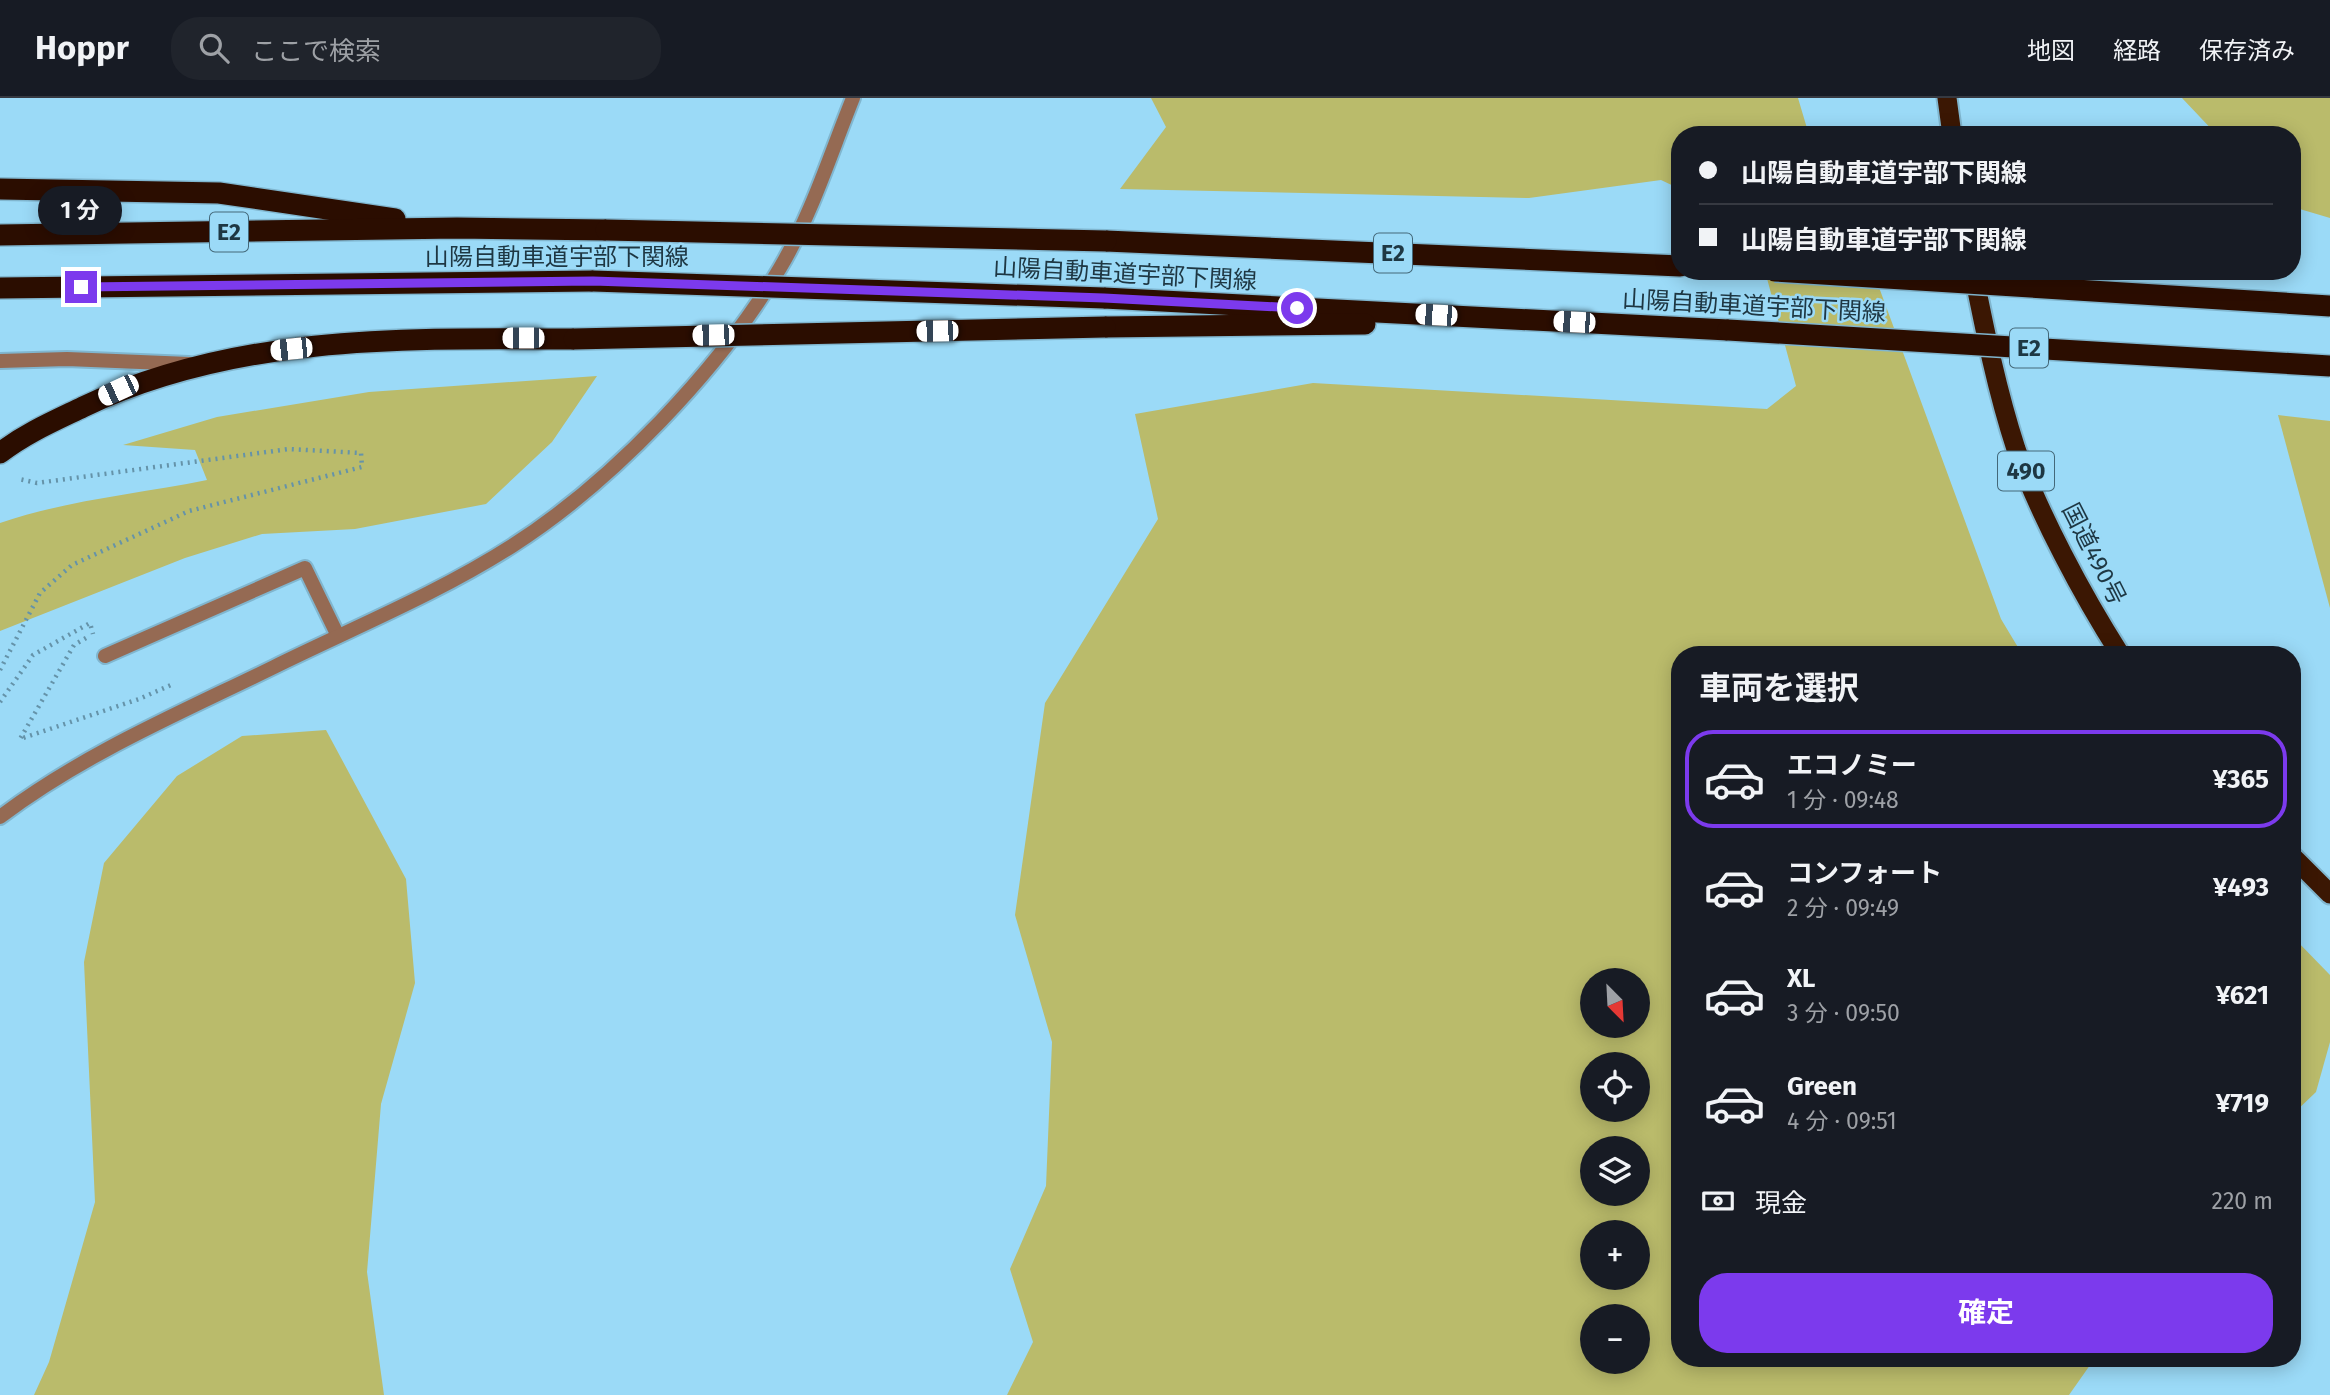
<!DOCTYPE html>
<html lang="ja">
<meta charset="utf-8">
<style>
:root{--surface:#171b24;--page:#20242c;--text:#f1f3f6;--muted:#9ea1a6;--line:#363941;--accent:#7c3aed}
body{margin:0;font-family:"Fira Sans","Noto Sans JP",sans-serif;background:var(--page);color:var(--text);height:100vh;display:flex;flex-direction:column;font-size:26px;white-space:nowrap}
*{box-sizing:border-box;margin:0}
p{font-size:23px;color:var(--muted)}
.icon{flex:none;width:38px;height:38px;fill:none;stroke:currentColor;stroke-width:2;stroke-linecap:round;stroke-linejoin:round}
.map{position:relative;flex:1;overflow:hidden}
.panel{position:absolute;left:1671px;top:548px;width:630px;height:721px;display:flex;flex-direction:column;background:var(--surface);border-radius:28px;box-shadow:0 4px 18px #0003}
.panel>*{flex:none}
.top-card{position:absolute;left:1671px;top:28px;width:630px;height:154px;border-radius:28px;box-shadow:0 4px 18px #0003;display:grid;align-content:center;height:154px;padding:0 28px;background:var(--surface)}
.needle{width:46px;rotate:156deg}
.controls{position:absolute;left:1580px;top:870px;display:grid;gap:14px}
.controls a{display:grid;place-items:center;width:70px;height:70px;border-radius:50%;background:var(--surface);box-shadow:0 4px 18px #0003;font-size:35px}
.end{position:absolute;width:32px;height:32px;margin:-16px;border:9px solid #7c3aed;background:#fff;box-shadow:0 0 0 4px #fff}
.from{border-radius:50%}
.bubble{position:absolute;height:49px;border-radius:24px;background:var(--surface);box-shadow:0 4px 18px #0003;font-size:23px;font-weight:700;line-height:49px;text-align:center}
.car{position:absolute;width:21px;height:42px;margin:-21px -10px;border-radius:9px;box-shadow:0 0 5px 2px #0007;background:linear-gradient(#fff 24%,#345 0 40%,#fff 0 76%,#345 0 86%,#fff 0)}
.top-card b{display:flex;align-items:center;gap:24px;height:66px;font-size:26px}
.top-card b+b{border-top:2px solid var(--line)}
.top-card i{width:18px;height:18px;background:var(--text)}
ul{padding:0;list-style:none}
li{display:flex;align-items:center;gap:21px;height:98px;margin:0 14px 10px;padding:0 14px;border:4px solid transparent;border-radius:28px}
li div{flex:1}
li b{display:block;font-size:26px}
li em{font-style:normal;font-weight:700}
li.on{border-color:var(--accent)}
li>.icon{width:63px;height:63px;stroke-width:1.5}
h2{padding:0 28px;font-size:32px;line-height:84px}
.pay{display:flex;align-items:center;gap:18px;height:77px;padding:0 28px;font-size:26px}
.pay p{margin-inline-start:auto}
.action{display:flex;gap:14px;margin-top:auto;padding:14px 28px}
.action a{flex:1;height:80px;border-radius:28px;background:var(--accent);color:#fff;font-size:28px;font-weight:700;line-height:80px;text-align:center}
header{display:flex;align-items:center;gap:42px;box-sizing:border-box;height:98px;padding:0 35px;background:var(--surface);border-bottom:2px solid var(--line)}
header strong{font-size:33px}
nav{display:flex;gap:38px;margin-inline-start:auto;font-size:24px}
.search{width:490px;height:63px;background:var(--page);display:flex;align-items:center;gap:18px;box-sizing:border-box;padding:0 24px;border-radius:28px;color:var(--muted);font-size:26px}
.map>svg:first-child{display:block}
.green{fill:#babb6b;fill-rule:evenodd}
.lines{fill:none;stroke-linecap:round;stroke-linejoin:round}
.service-casing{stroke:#80b6cf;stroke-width:18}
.tertiary-casing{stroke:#80b6cf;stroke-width:18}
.trunk-casing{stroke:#80b6cf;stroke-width:23}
.motorway-casing{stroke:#80b6cf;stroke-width:24}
.path{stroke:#6593a9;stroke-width:4.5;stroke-dasharray:2 5;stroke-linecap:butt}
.service{stroke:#956a53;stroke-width:14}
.tertiary{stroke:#956a53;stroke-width:14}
.trunk{stroke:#3b1703;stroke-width:19}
.motorway{stroke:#2b0d00;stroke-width:21}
.motorway-bridge-casing{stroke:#80b6cf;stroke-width:24;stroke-linecap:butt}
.motorway-bridge{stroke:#2b0d00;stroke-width:21}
.route{stroke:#7c3aed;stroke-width:9}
.labels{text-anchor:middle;stroke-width:5;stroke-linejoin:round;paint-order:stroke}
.shield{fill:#9bdaf7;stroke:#446879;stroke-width:2}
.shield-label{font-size:23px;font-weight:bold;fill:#1e3743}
.street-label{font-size:24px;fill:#1e3743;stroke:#9bdaf7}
</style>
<header>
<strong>Hoppr</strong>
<div class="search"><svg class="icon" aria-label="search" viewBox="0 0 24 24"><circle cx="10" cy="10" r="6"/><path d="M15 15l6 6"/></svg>ここで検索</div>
<nav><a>地図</a><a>経路</a><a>保存済み</a></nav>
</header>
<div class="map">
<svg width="2330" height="1297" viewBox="0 0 2330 1297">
<rect width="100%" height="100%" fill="#9bdaf7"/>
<g class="green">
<polygon points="1151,0 1798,0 1809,37 1680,37 1680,91 1661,82 1529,100 1120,91 1166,29"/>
<polygon points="2182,0 2330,0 2330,120 2293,109 2292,37 2217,37"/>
<path d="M1765 173H1873L2001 521 2022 556H1680V1260H2095L2069 1297H1007L1033 1244 1010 1171 1046 1088 1052 944 1015 817 1045 605 1158 421 1135 316 1313 285 1767 311 1796 288ZM1592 882H1638V928H1592ZM1592 966H1638V1012H1592ZM1592 1050H1638V1096H1592ZM1592 1134H1638V1180H1592ZM1592 1218H1638V1264H1592Z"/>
<path d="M597 278 552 344 486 406 355 431 262 436 185 460 0 533V425C67 402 138 396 207 382L195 352 123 347 217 319 369 294Z"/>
<polygon points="2278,317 2330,323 2330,510"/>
<polygon points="326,632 406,781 415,885 381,1006 367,1174 384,1297 34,1297 49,1264 95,1104 84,864 104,765 177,678 242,638"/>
<polygon points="2293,839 2330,877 2330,944 2316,994 2293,1016"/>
</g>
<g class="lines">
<g class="service-casing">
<g id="service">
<polyline points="0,263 67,261 189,266"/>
<polyline points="105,558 305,470 338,538"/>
</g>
</g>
<g class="tertiary-casing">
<path id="tertiary" d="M0 719C83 656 180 615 274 569 353 530 437 496 512 448 612 384 719 272 780 170 811 118 830 57 853 0"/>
</g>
<g class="trunk-casing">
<g id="trunk">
<polyline points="1947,0 1952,37"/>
<path d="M1973 173C1985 233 1997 293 2016 351 2039 416 2083 498 2120 556"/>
<polyline points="2292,758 2330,796"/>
</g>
</g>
<g class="motorway-casing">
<g id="motorway">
<polyline points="0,91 219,95 395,121"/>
<polyline points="0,137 457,130 606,132"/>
<polyline points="1106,143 1680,168"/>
<polyline points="0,190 593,183"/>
<polyline points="1104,200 1728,232"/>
<polyline points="1105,229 1365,226"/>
<path d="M0 355C26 335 54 323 83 309 237 236 407 240 574 241"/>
</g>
</g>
<g class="path">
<polyline points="86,540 74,547 20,641 139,601 171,587"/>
<polyline points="0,572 40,495 72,467 189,413 362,369 361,355 289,351 37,385 19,381"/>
<polyline points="0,604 33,557 90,525 93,536"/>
</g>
<use href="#service" class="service"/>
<use href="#tertiary" class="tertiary"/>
<use href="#trunk" class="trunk"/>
<use href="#motorway" class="motorway"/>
<g class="motorway-bridge-casing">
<g id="motorway-bridge">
<polyline points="606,132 1106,143"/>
<polyline points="1775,173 2330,208"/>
<polyline points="593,183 1104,200"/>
<polyline points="1728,232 2330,268"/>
<polyline points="574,241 1105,229"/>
</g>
</g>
<use href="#motorway-bridge" class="motorway-bridge"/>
</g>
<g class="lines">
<polyline class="route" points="81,189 593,183 1104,200 1297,210"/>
</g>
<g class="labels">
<g class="shield">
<rect x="210" y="114.5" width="38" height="39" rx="5"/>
<rect x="1374" y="135.5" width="38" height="39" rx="5"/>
<rect x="2010" y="230.5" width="38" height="39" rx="5"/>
<rect x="1998" y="353.5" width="56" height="39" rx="5"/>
</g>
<g class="shield-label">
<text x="229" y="142">E2</text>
<text x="1393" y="163">E2</text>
<text x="2029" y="258">E2</text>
<text x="2026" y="381">490</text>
</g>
<g class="street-label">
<text x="557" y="167">山陽自動車道宇部下関線</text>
<text transform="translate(1125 176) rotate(3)" y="8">山陽自動車道宇部下関線</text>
<text transform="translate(1754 208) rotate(3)" y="8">山陽自動車道宇部下関線</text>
<text transform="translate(2094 456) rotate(63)" y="8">国道490号</text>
</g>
</g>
</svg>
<div class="controls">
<a><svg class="needle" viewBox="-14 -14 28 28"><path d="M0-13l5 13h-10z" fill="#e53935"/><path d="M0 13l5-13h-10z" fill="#9ea1a6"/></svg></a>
<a><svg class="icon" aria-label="locate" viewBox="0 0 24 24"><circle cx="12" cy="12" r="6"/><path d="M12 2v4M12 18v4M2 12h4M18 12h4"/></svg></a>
<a><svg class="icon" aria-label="layers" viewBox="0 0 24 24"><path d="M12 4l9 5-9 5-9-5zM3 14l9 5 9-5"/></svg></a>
<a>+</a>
<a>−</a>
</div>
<i class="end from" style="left:1297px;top:210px"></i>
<i class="end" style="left:81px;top:189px"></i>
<div class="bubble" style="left:38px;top:88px;width:84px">1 分</div>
<i class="car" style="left:1436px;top:217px;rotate:273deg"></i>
<i class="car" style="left:1574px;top:224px;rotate:273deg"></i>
<i class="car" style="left:937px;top:233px;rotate:269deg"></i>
<i class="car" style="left:713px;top:237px;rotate:269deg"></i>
<i class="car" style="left:523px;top:240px;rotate:270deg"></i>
<i class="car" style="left:291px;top:251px;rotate:264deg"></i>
<i class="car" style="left:118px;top:292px;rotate:245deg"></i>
<div class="top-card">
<b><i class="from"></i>山陽自動車道宇部下関線</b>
<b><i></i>山陽自動車道宇部下関線</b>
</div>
<section class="panel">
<h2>車両を選択</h2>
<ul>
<li class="on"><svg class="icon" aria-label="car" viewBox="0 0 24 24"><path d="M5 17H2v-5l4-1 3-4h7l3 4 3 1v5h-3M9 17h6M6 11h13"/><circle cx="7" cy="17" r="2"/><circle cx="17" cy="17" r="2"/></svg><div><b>エコノミー</b><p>1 分 · 09:48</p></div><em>¥365</em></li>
<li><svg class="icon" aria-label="car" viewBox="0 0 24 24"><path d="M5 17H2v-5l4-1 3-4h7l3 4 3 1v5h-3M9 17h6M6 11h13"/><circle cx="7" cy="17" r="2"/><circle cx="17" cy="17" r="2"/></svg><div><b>コンフォート</b><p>2 分 · 09:49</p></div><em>¥493</em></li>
<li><svg class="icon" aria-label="car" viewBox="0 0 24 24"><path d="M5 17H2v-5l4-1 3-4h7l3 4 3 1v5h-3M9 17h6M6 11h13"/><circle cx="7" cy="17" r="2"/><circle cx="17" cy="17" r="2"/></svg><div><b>XL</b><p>3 分 · 09:50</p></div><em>¥621</em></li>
<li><svg class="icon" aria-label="car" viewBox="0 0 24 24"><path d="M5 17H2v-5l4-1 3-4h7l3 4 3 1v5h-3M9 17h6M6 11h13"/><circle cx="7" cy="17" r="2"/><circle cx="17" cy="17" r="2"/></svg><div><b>Green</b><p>4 分 · 09:51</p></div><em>¥719</em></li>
</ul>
<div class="pay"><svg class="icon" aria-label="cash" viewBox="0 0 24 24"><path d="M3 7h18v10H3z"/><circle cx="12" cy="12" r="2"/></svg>現金<p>220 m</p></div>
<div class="action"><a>確定</a></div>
</section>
</div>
